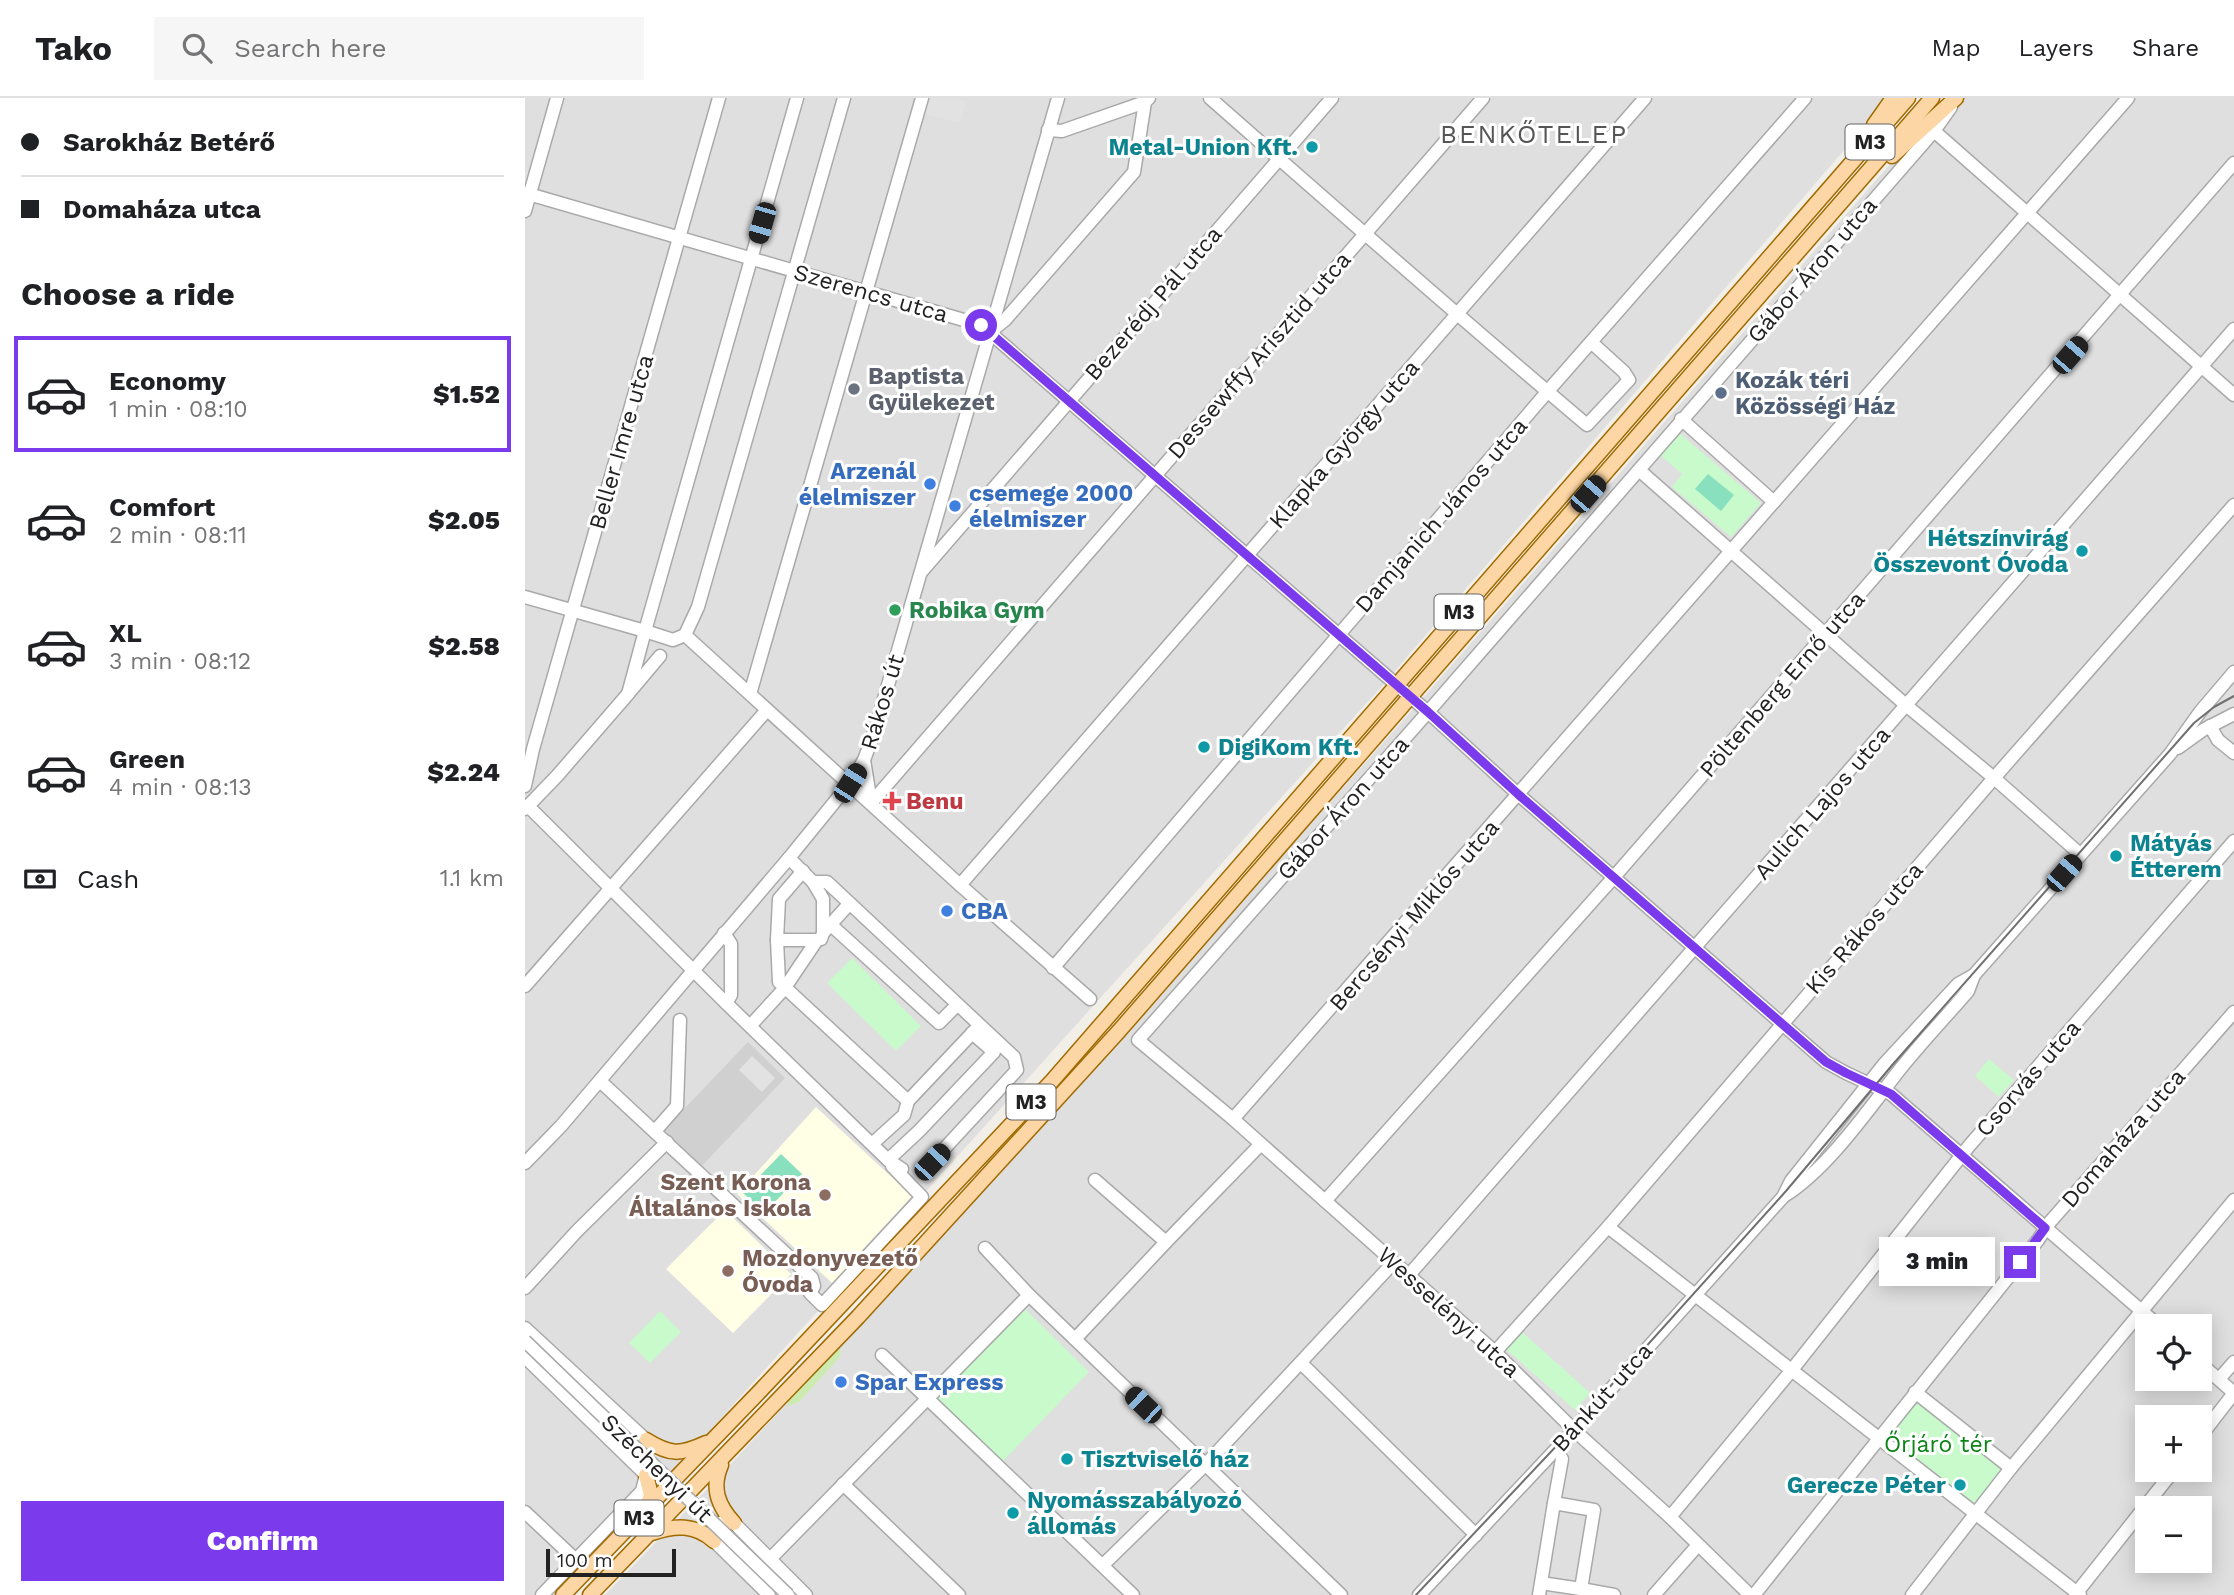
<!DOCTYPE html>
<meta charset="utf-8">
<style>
:root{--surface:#fff;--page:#f6f6f6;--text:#202124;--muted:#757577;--line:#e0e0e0;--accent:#7c3aed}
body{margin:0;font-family:"Work Sans",sans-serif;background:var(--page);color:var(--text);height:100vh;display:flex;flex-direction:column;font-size:26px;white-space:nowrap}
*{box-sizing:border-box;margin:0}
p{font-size:23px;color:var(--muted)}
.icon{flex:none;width:38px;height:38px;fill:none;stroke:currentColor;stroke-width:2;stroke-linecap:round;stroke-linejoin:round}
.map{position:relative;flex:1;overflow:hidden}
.panel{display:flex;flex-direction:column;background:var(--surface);width:525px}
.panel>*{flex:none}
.guide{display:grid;align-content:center;height:154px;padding:0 21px;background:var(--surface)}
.tools{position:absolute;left:1610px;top:1216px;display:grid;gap:14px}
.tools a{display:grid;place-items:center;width:77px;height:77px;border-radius:0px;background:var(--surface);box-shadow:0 4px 18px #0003;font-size:35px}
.scale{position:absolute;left:21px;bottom:18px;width:130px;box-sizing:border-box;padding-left:7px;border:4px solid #222;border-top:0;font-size:19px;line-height:24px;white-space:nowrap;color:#222;-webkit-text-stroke:5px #fff;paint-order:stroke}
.end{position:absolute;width:32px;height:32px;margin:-16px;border:9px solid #7c3aed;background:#fff;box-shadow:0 0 0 4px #fff}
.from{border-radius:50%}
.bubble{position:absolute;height:49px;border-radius:0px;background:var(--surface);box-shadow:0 4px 18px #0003;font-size:23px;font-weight:800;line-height:49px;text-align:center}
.car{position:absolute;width:21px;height:42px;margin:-21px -10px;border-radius:9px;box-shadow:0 0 5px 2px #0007;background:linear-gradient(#222 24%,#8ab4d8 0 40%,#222 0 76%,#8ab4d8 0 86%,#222 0)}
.guide b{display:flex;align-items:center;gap:24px;height:66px;font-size:26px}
.guide b+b{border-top:2px solid var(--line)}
.guide i{width:18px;height:18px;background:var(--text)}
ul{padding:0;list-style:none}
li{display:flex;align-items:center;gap:21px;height:116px;margin:0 14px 10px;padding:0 7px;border:4px solid transparent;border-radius:0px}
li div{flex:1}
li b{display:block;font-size:26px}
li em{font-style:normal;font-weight:800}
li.current{border-color:var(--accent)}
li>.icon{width:63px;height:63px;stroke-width:1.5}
h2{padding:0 21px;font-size:32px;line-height:84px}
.pay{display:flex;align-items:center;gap:18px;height:77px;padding:0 21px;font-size:26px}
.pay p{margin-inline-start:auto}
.cta{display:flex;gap:14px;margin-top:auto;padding:14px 21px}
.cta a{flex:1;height:80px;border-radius:0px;background:var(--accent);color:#fff;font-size:28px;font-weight:800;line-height:80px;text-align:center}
header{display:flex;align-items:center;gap:42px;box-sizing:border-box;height:98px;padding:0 35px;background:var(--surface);border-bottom:2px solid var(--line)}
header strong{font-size:33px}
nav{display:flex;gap:38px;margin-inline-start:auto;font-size:24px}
.search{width:490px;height:63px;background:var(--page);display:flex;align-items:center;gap:18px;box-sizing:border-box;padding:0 24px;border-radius:0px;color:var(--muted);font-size:26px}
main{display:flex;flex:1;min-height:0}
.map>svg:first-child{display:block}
.residential{fill:#e0dfdf;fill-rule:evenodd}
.education{fill:#ffffe5}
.religious{fill:#d0d0d0}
.grass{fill:#cdebb0}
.park{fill:#c8facc}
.pitch{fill:#88e0be}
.parking{fill:#e2e2e2}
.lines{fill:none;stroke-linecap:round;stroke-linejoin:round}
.minor-casing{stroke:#a9a9a9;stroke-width:15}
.major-casing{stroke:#a06b00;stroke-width:17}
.minor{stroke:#fff;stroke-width:12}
.major{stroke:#fcd6a4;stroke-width:14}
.tram{stroke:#707070;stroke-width:2}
.minor-bridge-casing{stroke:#a9a9a9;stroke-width:15;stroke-linecap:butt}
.minor-bridge{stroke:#fff;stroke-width:12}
.route{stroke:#7c3aed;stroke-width:9}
.culture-dot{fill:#0f9aa8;stroke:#fff;stroke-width:2.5}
.worship-dot{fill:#6b7280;stroke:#fff;stroke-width:2.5}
.service-dot{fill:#5c6f8a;stroke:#fff;stroke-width:2.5}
.shop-dot{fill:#3f7fe0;stroke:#fff;stroke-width:2.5}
.leisure-dot{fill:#2e9e5b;stroke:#fff;stroke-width:2.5}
.health-dot{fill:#e0444e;stroke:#fff;stroke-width:2.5}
.education-dot{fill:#8d6e63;stroke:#fff;stroke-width:2.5}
.labels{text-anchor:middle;stroke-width:6;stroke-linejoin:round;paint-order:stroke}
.shield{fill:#fff;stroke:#646464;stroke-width:2}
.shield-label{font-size:21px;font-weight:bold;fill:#222}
.culture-label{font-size:23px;font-weight:bold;fill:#0d838f;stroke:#fff;text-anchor:start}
.street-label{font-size:23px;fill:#222;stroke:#fff}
.worship-label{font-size:23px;font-weight:bold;fill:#5b616d;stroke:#fff;text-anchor:start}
.service-label{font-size:23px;font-weight:bold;fill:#4e5e75;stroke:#fff;text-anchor:start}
.shop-label{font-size:23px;font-weight:bold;fill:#366cbe;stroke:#fff;text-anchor:start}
.leisure-label{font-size:23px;font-weight:bold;fill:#27864d;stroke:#fff;text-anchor:start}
.health-label{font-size:23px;font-weight:bold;fill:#be3a42;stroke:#fff;text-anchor:start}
.education-label{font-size:23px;font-weight:bold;fill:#785e54;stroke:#fff;text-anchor:end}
.park-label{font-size:23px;fill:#0c8416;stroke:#fff}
.quarter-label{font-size:26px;letter-spacing:2px;fill:#555;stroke:#fff}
</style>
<header>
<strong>Tako</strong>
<div class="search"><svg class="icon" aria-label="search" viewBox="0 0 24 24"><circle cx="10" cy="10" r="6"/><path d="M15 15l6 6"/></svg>Search here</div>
<nav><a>Map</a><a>Layers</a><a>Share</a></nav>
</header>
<main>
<section class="panel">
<div class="guide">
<b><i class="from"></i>Sarokház Betérő</b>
<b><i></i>Domaháza utca</b>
</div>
<h2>Choose a ride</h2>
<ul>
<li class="current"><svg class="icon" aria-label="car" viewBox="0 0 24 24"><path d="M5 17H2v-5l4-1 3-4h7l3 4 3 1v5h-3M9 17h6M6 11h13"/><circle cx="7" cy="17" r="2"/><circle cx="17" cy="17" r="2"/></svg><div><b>Economy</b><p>1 min · 08:10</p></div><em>$1.52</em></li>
<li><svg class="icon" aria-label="car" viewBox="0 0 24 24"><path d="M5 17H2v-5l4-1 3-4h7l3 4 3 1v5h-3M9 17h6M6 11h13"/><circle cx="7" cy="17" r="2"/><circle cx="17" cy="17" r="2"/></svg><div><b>Comfort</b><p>2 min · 08:11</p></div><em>$2.05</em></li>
<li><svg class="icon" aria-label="car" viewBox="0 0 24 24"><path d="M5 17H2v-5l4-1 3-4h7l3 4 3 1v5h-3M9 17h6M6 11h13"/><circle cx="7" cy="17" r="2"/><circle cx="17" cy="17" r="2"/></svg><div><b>XL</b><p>3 min · 08:12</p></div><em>$2.58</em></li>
<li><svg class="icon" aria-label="car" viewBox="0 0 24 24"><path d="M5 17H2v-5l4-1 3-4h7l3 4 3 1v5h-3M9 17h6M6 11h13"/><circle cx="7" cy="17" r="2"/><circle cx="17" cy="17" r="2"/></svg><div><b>Green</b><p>4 min · 08:13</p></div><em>$2.24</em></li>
</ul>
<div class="pay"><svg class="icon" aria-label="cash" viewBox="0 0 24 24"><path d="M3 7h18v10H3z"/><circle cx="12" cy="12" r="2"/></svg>Cash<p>1.1 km</p></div>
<div class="cta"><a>Confirm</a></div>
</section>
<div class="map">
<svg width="1709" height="1497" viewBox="0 0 1709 1497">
<rect width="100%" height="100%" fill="#f2efe9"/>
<g class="residential">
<polygon points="0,0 1364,0 857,588 179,1339 112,1411 24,1497 0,1497"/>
<path d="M1423 0H1709V1497H80L191 1382 452 1100 890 609ZM1622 1228H1675V1281H1622ZM1622 1320H1675V1372H1622ZM1622 1410H1675V1463H1622Z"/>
</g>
<g class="education">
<polygon points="291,1009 387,1098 307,1185 212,1096"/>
<polygon points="200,1112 266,1176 208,1235 141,1171"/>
</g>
<polygon class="religious" points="223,944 260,980 175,1070 137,1034"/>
<polygon class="grass" points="314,1248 316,1255 313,1261 274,1304 263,1308 263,1303"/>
<g class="park">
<polygon points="1152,333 1236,405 1206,439 1147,389 1157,376 1133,355"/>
<polygon points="327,860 396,928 371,953 302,885"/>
<polygon points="1464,961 1489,982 1474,999 1450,978"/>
<polygon points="499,1210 564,1274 477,1364 411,1300"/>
<polygon points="135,1213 156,1234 125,1265 104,1245"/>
<polygon points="996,1233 1065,1295 1050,1312 981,1251"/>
<polygon points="1393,1300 1482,1370 1453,1408 1363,1338"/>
</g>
<g class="pitch">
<polygon points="1183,376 1209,397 1196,413 1170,391"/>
<polygon points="256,1056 277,1076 239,1115 218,1095"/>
</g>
<g class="parking">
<polygon points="406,0 432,0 441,4 435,25 401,16"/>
<polygon points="227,958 250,980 237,994 214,972"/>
</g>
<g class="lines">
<g class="minor-casing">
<g id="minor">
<path d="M685 0C810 110 935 220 1062 327L1104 282 1099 274 1066 244"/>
<polyline points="523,32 537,33 620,4"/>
<polyline points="1409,33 1709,297"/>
<polyline points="0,95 456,227 903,614 994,697 1301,964 1321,975 1366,996 1634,1228"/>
<polyline points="0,113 32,0"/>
<polyline points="465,234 480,222 609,74 620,4 624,0"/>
<polyline points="1156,321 1249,404"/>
<polyline points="1114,372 1382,608 1469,680 1555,756"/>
<polyline points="397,473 807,0"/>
<polyline points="0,499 120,533 272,0"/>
<polyline points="160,537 173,509 319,0"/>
<polyline points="160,537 435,787 565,901"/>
<polyline points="135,558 103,596 120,533 148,542 160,537"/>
<polyline points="225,596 397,0"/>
<polyline points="1685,628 1693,642 1709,655"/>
<polyline points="1653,650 1678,632 1709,616"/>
<polyline points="339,662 346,705"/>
<polyline points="0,688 8,651 194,0"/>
<polyline points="346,705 958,0"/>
<polyline points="3,708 201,905 363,1062 377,1071"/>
<polyline points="0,711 32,678 103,596"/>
<polyline points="264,760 288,784 302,784 489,959 492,972 407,1064"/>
<polyline points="278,773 254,801 252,842 254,884 383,1003"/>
<polyline points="288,784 298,801 298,835"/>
<polyline points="435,787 1120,0"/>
<polyline points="306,827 414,925 432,907"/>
<polyline points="199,835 206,846 206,897 201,905"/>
<polyline points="252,842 292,842"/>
<polyline points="528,870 1023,293 1280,0"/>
<polyline points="0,888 242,612"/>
<polyline points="225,928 259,891 292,842 296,841 298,835 324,806"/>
<polyline points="75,983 287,1180 289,1188 285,1195 297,1207 397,1099 367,1068"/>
<polyline points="708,1021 1603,0"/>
<polyline points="130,1033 152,1008 155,922"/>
<polyline points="347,1046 379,1017 383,1003 452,930"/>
<polyline points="363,1062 394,1033 469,954 447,935"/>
<polyline points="0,1065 36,1028 264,760 325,685 339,662 350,632 533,0"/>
<polyline points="570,1082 641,1144"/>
<path d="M1259 1098C1301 1072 1341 1015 1372 975 1394 947 1419 921 1443 893L1449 877"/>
<polyline points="800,1103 1089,779 1709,65"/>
<polyline points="1083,1129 1555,1497"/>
<polyline points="460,1150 504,1197 816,1497"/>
<polyline points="884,1177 1709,231"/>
<polyline points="0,1190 52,1133 142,1044"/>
<polyline points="0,1230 121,1342 114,1348"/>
<polyline points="550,1241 641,1144 736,1046"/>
<polyline points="970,1254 1083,1129 1469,680 1709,407"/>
<polyline points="357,1257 608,1497"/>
<polyline points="0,1259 121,1377 117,1393 17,1497"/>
<polyline points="776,1265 951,1437"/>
<polyline points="1675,1265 1709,1295"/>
<polyline points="1694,1281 1709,1264"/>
<polyline points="1390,1294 1486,1370"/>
<polyline points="1675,1339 1709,1295"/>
<polyline points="318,1386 434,1497"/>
<polyline points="1029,1405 1037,1361"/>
<polyline points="0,1414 51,1462"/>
<polyline points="1145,1419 1266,1273 1444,1048 1709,743"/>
<polyline points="245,1461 504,1197"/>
<polyline points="578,1467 680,1367 869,1164"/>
<polyline points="1056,1491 1089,1497"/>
<polyline points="244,1497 189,1443 188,1433 191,1426 198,1424 209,1425 281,1497"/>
<polyline points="894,1497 1049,1332 1258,1099 1266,1083 1360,965 1433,886 1449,877 1645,656 1675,614 1709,574"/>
<polyline points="1014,1497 1029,1405 1069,1412 1056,1491 1016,1485"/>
<polyline points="1129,1497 1173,1447"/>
<polyline points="1225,1497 1145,1419 1049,1332 970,1254 708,1021 613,942 903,614 1409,33 1426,9"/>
<polyline points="1229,1497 1513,1142 1525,1124 1709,914"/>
<polyline points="1387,1497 1486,1370 1709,1102"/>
<polyline points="1550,1497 1649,1372"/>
</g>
</g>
<g class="major-casing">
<g id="major">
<polyline points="1349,27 1368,0"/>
<polyline points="1367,58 1431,0"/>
<path d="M121 1342C145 1357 155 1357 181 1345"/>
<path d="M196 1367C186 1390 193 1408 209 1425"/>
<polyline points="121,1377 126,1397 122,1409"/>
<path d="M127 1435C150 1427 170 1426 189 1443"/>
<polyline points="38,1497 236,1292 527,983 1383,0"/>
<polyline points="65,1497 333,1219 594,933 1407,0"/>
</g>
</g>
<use href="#minor" class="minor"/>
<use href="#major" class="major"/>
<polyline class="tram" points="891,1497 1037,1342 1261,1093 1369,965 1669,625 1689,609 1709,598"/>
<g class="minor-bridge-casing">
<polyline id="minor-bridge" points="0,1243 263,1497"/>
</g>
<use href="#minor-bridge" class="minor-bridge"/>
</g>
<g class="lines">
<polyline class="route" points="456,227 903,614 994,697 1301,964 1321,975 1366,996 1520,1130 1495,1164"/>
</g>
<g class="culture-dot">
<circle cx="787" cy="49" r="7"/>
<circle cx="1557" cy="453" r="7"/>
<circle cx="679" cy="649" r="7"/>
<circle cx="1591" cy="758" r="7"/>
<circle cx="542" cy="1361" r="7"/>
<circle cx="1435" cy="1387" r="7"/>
<circle cx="488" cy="1415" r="7"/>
</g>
<circle class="worship-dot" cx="329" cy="291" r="7"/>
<circle class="service-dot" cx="1196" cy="295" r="7"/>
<g class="shop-dot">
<circle cx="405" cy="386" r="7"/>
<circle cx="430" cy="408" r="7"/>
<circle cx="422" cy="813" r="7"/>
<circle cx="316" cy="1284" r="7"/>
</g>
<circle class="leisure-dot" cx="370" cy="512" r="7"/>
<path class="health-dot" d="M363.5 692.5h7v7h7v7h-7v7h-7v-7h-7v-7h7z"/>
<g class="education-dot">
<circle cx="300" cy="1097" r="7"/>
<circle cx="203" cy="1173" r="7"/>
</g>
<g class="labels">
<g class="shield">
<rect x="1320.5" y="26.5" width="49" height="35" rx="5"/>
<rect x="909.5" y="496.5" width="49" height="35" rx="5"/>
<rect x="481.5" y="986.5" width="49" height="35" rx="5"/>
<rect x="89.5" y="1402.5" width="49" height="35" rx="5"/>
</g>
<g class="shield-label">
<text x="1345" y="51">M3</text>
<text x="934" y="521">M3</text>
<text x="506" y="1011">M3</text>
<text x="114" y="1427">M3</text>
</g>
<g class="culture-label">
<text x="773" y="57" text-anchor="end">Metal-Union Kft.</text>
<text x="1543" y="448" text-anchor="end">Hétszínvirág<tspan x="1543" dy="26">Összevont Óvoda</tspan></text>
<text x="693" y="657">DigiKom Kft.</text>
<text x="1605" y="753">Mátyás<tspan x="1605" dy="26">Étterem</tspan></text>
<text x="556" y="1369">Tisztviselő ház</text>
<text x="1421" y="1395" text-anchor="end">Gerecze Péter</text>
<text x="502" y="1410">Nyomásszabályozó<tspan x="502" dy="26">állomás</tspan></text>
</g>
<g class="street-label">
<text transform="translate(1287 172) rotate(-49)" y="8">Gábor Áron utca</text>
<text transform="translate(346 195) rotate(16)" y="8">Szerencs utca</text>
<text transform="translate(628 205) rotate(-49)" y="8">Bezerédj Pál utca</text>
<text transform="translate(734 257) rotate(-49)" y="8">Dessewffy Arisztid utca</text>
<text transform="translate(96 344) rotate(-74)" y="8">Beller Imre utca</text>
<text transform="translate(819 346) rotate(-49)" y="8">Klapka György utca</text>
<text transform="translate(916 417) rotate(-49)" y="8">Damjanich János utca</text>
<text transform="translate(1257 586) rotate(-49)" y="8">Pöltenberg Ernő utca</text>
<text transform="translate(357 604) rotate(-73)" y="8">Rákos út</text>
<text transform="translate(1297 705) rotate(-49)" y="8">Aulich Lajos utca</text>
<text transform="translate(818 710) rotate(-48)" y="8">Gábor Áron utca</text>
<text transform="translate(889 817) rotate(-49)" y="8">Bercsényi Miklós utca</text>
<text transform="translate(1339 830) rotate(-49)" y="8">Kis Rákos utca</text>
<text transform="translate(1503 980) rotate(-49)" y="8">Csorvás utca</text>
<text transform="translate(1598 1040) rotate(-49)" y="8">Domaháza utca</text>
<text transform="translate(924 1214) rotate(42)" y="8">Wesselényi utca</text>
<text transform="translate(1077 1299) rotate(-48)" y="8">Bánkút utca</text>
<text transform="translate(132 1370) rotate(44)" y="8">Széchenyi út</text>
</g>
<g class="worship-label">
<text x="343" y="286">Baptista<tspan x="343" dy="26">Gyülekezet</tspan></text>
</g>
<g class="service-label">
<text x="1210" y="290">Kozák téri<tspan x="1210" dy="26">Közösségi Ház</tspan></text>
</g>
<g class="shop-label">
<text x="391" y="381" text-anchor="end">Arzenál<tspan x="391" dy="26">élelmiszer</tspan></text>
<text x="444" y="403">csemege 2000<tspan x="444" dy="26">élelmiszer</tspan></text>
<text x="436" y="821">CBA</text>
<text x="330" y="1292">Spar Express</text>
</g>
<g class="leisure-label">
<text x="384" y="520">Robika Gym</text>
</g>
<g class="health-label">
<text x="381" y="711">Benu</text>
</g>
<g class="education-label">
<text x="286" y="1092">Szent Korona<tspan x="286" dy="26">Általános Iskola</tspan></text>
<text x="217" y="1168" text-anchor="start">Mozdonyvezető<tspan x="217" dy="26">Óvoda</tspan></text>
</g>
<g class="park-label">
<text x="1413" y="1354">Őrjáró tér</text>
</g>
<g class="quarter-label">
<text x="1009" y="45">BENKŐTELEP</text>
</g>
</g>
</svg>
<div class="tools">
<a><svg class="icon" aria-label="locate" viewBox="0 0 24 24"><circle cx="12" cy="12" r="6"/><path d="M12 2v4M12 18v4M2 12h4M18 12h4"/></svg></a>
<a>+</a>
<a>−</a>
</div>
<div class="scale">100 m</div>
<i class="end from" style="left:456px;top:227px"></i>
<i class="end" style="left:1495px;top:1164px"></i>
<div class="bubble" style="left:1354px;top:1139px;width:116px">3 min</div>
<i class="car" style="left:237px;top:125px;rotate:196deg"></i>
<i class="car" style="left:1545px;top:257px;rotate:41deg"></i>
<i class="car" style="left:1063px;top:396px;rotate:41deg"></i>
<i class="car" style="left:325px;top:685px;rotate:32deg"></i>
<i class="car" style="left:1539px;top:775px;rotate:41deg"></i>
<i class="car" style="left:407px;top:1064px;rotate:43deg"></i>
<i class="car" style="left:618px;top:1307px;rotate:314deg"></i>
</div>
</main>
